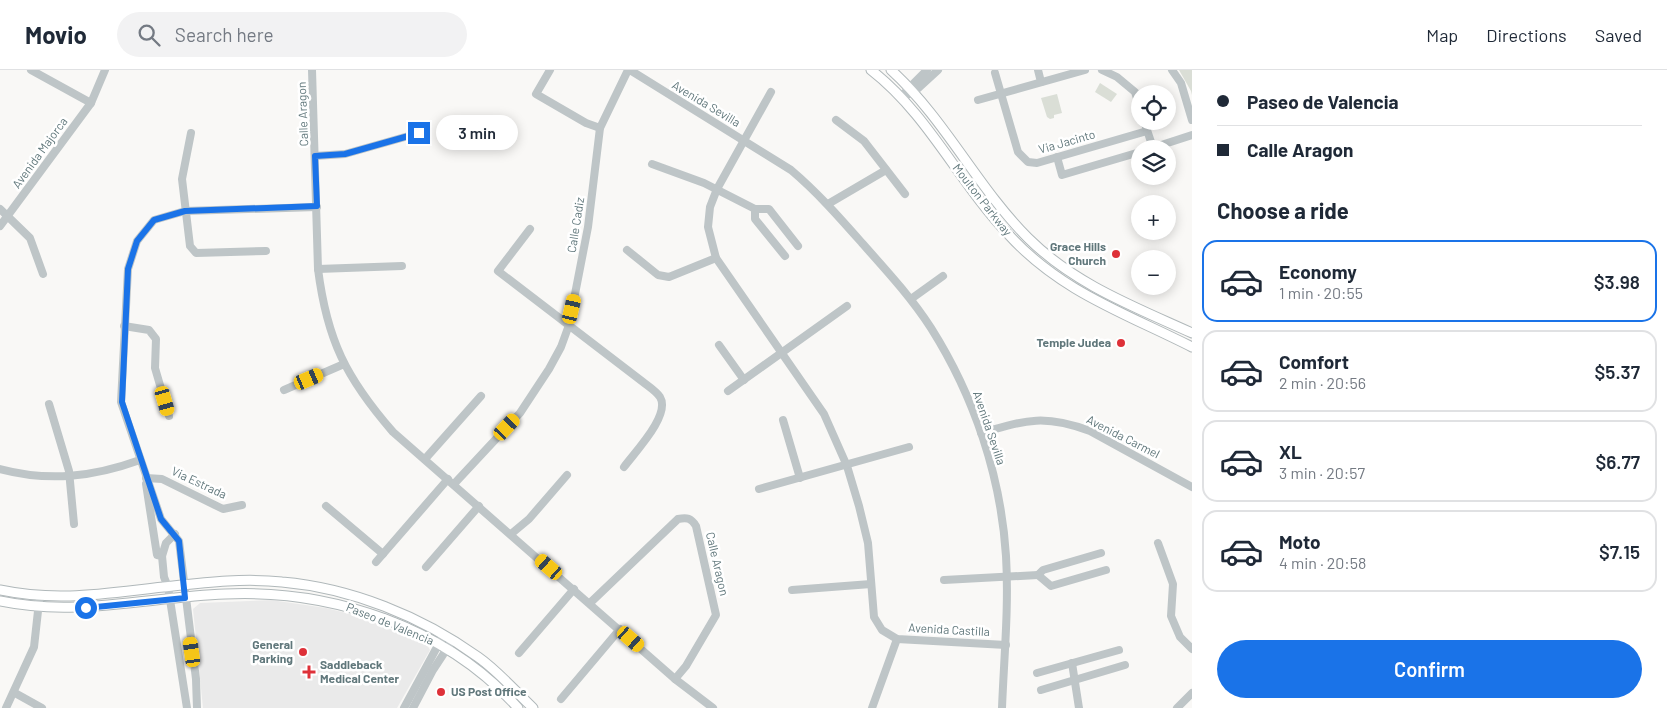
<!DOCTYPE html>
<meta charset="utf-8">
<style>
:root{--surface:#fff;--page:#f2f2f3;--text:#1f2937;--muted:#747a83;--line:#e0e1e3;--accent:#1a73e8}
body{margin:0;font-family:Barlow,sans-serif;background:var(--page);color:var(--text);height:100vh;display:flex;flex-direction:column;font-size:19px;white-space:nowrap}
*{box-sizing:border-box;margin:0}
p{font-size:16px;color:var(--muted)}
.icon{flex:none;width:28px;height:28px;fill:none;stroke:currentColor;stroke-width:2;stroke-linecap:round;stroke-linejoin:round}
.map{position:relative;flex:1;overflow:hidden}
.panel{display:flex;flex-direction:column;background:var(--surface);width:475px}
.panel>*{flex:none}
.banner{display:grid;align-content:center;height:110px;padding:0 25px;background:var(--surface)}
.controls{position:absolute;left:1131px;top:15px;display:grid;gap:10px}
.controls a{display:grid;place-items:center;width:45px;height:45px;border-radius:50%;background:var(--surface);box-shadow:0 2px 12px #0003;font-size:25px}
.end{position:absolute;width:22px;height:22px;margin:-11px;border:6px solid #1a73e8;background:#fff;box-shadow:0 0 0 2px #fff}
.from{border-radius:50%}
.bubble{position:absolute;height:35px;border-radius:18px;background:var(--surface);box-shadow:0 2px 12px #0003;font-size:16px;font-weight:600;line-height:35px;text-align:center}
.car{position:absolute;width:15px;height:30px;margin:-15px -8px;border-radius:6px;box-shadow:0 0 4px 1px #0007;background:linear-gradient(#f5c518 24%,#345 0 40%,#f5c518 0 76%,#345 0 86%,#f5c518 0)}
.banner b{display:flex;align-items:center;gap:18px;height:48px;font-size:19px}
.banner b+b{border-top:1px solid var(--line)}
.banner i{width:12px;height:12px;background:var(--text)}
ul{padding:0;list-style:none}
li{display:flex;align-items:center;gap:15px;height:82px;margin:0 10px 8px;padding:0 15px;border:2px solid var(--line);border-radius:15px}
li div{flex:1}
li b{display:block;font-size:19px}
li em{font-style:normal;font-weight:600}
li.active{border-color:var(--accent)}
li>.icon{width:45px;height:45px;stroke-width:1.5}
h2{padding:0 25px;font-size:22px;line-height:60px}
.primary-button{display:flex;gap:10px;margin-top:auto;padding:10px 25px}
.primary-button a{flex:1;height:58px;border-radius:30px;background:var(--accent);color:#fff;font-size:20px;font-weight:600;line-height:58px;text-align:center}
header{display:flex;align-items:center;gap:30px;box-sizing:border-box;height:70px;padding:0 25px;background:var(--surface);border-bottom:1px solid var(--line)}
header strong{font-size:24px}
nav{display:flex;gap:28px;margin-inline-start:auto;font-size:18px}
.search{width:350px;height:45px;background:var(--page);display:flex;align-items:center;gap:12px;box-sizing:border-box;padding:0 18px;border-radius:28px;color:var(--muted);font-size:19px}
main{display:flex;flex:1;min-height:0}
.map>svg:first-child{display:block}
.built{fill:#eaeaea}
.green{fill:#daded6}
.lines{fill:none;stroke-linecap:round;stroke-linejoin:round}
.major-casing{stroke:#b0b8ba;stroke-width:11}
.minor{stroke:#bec5c7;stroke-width:8}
.major{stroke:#fff;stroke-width:9}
.route{stroke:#1a73e8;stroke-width:6}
.poi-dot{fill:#de3139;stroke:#fff;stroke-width:2}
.labels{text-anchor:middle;stroke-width:5;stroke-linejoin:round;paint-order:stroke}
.street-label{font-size:12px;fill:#60777b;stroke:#fff}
.poi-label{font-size:12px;font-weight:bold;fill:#60777b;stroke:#fff;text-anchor:end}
</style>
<header>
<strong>Movio</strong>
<div class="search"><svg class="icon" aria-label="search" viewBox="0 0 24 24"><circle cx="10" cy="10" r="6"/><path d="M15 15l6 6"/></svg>Search here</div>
<nav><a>Map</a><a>Directions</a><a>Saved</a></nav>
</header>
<main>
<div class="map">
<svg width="1192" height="638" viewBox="0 0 1192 638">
<rect width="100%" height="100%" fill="#f9f8f6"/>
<polygon class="built" points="271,530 326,538 354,545 408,566 427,575 430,580 397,638 203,638 193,539 200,533"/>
<g class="green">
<polygon points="1179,0 1192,0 1192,25 1191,21"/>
<polygon points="1100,13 1117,24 1111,32 1095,22"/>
<polygon points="1057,24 1062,43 1054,45 1054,48 1050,49 1047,47 1041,28"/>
</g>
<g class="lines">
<g class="major-casing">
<g id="major">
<path d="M871 0C929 45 959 113 1009 165 1061 222 1125 243 1192 277"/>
<path d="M891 0C945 49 977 117 1028 168 1074 214 1135 237 1192 263"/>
<path d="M0 520C62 533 112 522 173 516 209 512 246 508 282 512 351 518 421 546 478 587 498 601 515 621 533 638"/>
<path d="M0 531C76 547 149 527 225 524 332 519 446 557 518 638"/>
</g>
</g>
<g class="minor">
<polyline points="31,0 91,33"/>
<path d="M312 0 318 199C327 270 346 308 393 362L675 609 713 638"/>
<polyline points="550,0 536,24 586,53 600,58"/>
<path d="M630 0 791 100C817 122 839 147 862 173 886 200 911 227 931 258 974 326 1001 406 1006 486 1009 537 1004 587 1002 638"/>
<polyline points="1038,0 1041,12"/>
<polyline points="1102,0 1117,7 1135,22 1140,38"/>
<polyline points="1172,0 1181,13 1192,50"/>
<polyline points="995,3 1018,82 1028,92 1037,93 1147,61"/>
<polyline points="906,21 927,0"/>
<polyline points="771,22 717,119 710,137 708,157 716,188 824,344 847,396 859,436 868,473 874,547 882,560 897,569 1006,575"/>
<polyline points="902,27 914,22 938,0"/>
<polyline points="978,30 1085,0"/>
<polyline points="836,50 864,71 905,124"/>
<polyline points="1144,51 1153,78"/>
<polyline points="191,63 182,109 190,176 196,183 266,181"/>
<polyline points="1149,79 1192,65"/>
<polyline points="315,86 345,84 419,63"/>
<polyline points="1057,87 1062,105 1140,82"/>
<polyline points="652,94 704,113 755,139 769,139 798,176"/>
<polyline points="828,134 886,100"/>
<polyline points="0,139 30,168 43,204"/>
<polyline points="755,139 755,149 785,186"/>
<polyline points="0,156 91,33 105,0"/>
<path d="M530 159 498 201 643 312C648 316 656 321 660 327 671 345 635 382 624 397"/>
<polyline points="627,180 658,205 669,207 716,188"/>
<polyline points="318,199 402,196"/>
<polyline points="911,229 943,206"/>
<polyline points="124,256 149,260 156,269 155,298 169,346"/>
<polyline points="719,275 744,310"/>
<polyline points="284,320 344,294"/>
<polyline points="728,321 847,236"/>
<polyline points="49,334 69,401 74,454"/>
<polyline points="783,350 800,408"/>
<path d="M981 363C1026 350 1044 344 1090 361L1192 417"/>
<polyline points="425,389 481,326"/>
<path d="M0 399C49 412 93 407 140 390"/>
<polyline points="146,408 162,409 223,439 242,435"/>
<polyline points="146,414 157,485 162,486 164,507 168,517 187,638"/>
<polyline points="454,414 520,343 549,299 561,277 569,255 588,157 600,58 628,0"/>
<polyline points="759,419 909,377"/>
<polyline points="326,436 383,484"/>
<polyline points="511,464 529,449 567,405"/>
<polyline points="1158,473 1173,514 1171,546 1180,567 1192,579"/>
<polyline points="162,486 166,473 175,464"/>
<polyline points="376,492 448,409"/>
<polyline points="426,497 479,436"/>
<polyline points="1038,505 1051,516 1106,500"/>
<polyline points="1038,505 1043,500 1101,483"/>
<polyline points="944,510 1038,505"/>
<polyline points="792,520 871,514"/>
<path d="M590 533 678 449C687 447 691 448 696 456L716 545 686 596 675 609"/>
<polyline points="519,583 574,519"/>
<polyline points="1072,593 1079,638"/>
<polyline points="1037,603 1119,580"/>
<polyline points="1041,620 1125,595"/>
<polyline points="15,623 42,638"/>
<polyline points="561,629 620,559"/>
<polyline points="6,638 34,577 39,532"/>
<polyline points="197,638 196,609 179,471 161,449 121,332 128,199 137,171 154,150 185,141 317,137"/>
<polyline points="404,638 443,566"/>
<polyline points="413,638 433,600 452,571"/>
<polyline points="872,638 897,569"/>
<polyline points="1177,638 1192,623"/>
</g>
<use href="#major" class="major"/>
</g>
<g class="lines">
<polyline class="route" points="86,538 185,528 179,471 161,449 122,332 128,199 137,171 154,150 185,141 317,136 315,86 345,84 419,63"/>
</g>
<g class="poi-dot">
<circle cx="1116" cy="184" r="5"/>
<circle cx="1121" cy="273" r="5"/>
<circle cx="303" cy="582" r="5"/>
<path d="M306.5 594.5h5v5h5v5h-5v5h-5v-5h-5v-5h5z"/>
<circle cx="441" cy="622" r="5"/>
</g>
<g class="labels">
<g class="street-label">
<text transform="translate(706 34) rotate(31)" y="4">Avenida Sevilla</text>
<text transform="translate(303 44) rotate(-92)" y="4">Calle Aragon</text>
<text transform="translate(1067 72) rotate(-16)" y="4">Via Jacinto</text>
<text transform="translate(40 83) rotate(-54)" y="4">Avenida Majorca</text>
<text transform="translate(982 130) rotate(52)" y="4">Moulton Parkway</text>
<text transform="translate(576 155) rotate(-81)" y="4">Calle Cadiz</text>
<text transform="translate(989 358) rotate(71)" y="4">Avenida Sevilla</text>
<text transform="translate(1123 367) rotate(27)" y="4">Avenida Carmel</text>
<text transform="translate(199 413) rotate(25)" y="4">Via Estrada</text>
<text transform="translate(717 494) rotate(77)" y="4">Calle Aragon</text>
<text transform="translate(390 554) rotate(22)" y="4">Paseo de Valencia</text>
<text transform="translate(949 560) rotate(3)" y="4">Avenida Castilla</text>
</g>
<g class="poi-label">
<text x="1106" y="181">Grace Hills<tspan x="1106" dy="14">Church</tspan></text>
<text x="1111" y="277">Temple Judea</text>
<text x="293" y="579">General<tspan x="293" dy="14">Parking</tspan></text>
<text x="320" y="599" text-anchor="start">Saddleback<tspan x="320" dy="14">Medical Center</tspan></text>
<text x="451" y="626" text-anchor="start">US Post Office</text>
</g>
</g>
</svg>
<div class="controls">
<a><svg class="icon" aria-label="locate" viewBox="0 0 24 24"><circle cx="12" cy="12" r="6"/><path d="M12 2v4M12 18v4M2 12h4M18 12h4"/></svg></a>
<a><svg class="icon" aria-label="layers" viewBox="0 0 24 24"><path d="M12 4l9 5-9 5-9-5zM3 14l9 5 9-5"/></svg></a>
<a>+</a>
<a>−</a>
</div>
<i class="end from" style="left:86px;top:538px"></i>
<i class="end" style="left:419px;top:63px"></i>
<div class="bubble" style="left:436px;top:45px;width:82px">3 min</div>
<i class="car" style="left:572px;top:239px;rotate:13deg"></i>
<i class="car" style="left:309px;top:309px;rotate:67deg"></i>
<i class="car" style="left:165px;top:331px;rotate:164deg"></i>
<i class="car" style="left:507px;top:357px;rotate:43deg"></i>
<i class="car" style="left:549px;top:497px;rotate:311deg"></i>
<i class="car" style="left:631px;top:569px;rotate:131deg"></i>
<i class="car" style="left:192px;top:582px;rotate:352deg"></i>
</div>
<section class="panel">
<div class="banner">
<b><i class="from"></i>Paseo de Valencia</b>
<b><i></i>Calle Aragon</b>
</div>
<h2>Choose a ride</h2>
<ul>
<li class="active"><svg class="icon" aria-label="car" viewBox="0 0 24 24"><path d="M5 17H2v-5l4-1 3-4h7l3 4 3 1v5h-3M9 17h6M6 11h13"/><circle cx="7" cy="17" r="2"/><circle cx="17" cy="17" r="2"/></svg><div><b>Economy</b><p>1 min · 20:55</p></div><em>$3.98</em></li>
<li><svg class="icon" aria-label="car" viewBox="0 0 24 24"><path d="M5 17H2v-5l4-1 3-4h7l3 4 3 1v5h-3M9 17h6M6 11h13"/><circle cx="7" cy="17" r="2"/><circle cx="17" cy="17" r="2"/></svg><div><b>Comfort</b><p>2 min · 20:56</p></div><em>$5.37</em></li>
<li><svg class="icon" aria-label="car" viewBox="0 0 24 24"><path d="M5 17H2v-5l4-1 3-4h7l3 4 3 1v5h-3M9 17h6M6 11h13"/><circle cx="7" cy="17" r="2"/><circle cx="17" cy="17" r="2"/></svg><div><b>XL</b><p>3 min · 20:57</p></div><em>$6.77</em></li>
<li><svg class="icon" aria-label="car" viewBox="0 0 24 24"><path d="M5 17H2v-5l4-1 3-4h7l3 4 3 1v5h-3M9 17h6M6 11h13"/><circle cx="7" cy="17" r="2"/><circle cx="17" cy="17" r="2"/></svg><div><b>Moto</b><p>4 min · 20:58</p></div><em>$7.15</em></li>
</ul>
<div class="primary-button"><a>Confirm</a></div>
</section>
</main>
